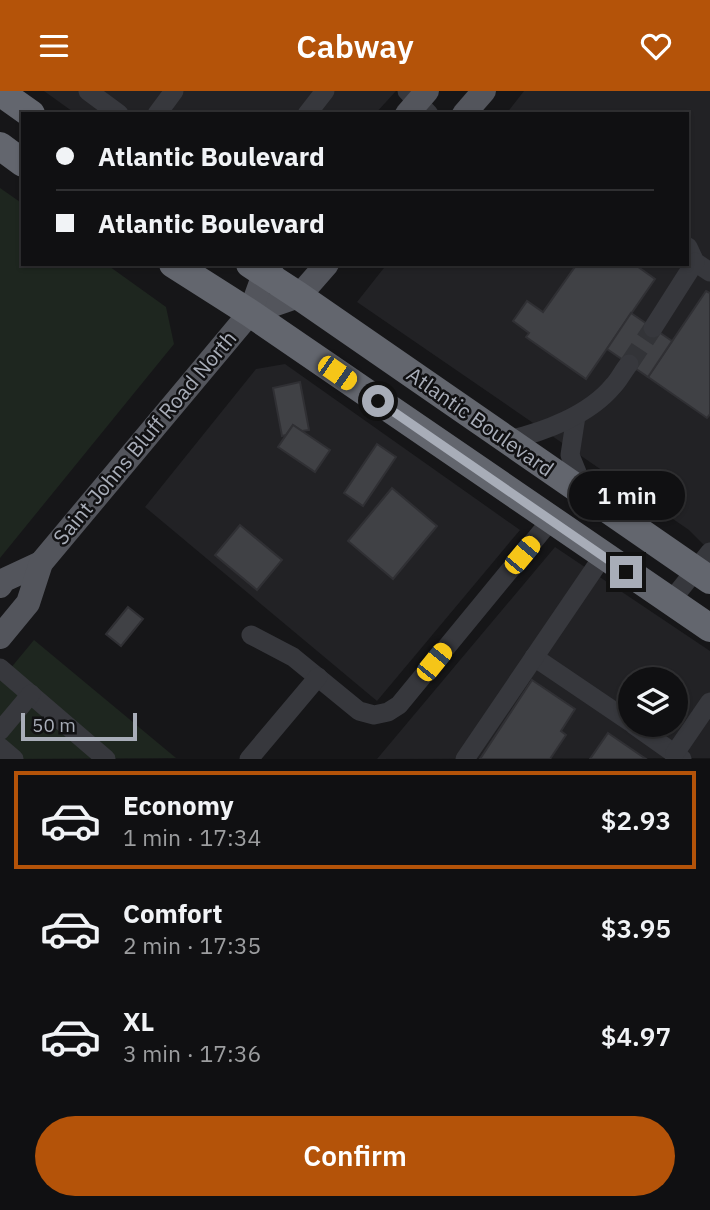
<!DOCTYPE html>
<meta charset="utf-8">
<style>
:root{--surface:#101012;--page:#19191b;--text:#f1f3f6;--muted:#9c9d9f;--line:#303032;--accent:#b45309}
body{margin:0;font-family:"IBM Plex Sans",sans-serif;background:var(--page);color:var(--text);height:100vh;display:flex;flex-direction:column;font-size:26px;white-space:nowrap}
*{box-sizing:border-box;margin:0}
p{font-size:23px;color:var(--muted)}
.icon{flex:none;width:38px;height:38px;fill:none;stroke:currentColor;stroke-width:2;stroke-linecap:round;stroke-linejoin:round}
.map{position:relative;height:668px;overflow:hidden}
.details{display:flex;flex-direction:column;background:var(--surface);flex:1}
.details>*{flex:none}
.banner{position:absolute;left:21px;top:21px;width:668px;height:154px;border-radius:0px;box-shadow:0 2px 5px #0004,0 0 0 2px var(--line);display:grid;align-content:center;height:154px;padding:0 35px;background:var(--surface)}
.fabs{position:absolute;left:618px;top:576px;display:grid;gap:14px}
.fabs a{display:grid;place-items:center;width:70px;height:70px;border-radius:50%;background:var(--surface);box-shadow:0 2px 5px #0004,0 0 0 2px var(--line);font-size:35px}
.scale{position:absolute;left:21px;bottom:18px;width:116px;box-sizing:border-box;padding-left:7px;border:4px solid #a8adb8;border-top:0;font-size:19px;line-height:24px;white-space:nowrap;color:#a8adb8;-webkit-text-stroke:5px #111113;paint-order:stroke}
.end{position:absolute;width:32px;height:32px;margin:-16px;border:9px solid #a8adb8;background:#111;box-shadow:0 0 0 4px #111}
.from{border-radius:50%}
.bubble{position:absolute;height:49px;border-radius:24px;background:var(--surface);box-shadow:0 2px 5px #0004,0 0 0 2px var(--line);font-size:23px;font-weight:600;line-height:49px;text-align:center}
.car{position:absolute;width:21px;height:42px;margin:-21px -10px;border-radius:9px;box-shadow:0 0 5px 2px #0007;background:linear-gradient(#f5c518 24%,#345 0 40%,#f5c518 0 76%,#345 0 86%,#f5c518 0)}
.banner b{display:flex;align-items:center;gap:24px;height:66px;font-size:26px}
.banner b+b{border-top:2px solid var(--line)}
.banner i{width:18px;height:18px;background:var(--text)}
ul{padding:12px 0 0;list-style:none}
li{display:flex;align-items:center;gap:21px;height:98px;margin:0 14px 10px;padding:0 21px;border:4px solid transparent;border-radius:0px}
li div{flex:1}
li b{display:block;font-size:26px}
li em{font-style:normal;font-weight:600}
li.selected{border-color:var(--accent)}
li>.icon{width:63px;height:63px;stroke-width:1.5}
.cta{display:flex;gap:14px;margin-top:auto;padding:14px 35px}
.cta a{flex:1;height:80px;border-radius:42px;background:var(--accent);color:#fff;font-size:28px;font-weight:600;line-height:80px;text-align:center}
header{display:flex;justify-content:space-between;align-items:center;height:91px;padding:0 35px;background:var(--accent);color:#fff;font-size:32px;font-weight:600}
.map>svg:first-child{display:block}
.built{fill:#222225;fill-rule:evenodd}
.green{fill:#1e261f}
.building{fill:#404145;stroke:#303034;stroke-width:2}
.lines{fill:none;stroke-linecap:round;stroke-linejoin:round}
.minor-tunnel{stroke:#333438;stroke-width:19;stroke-dasharray:19 10;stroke-linecap:butt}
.minor{stroke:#37383d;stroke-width:19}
.major{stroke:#53555c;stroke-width:24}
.highway{stroke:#63666e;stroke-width:28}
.route{stroke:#a8adb8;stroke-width:9}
.labels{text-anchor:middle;stroke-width:5;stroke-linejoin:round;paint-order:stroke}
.street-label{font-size:21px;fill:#a8adb8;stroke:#111113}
</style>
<header><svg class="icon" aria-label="menu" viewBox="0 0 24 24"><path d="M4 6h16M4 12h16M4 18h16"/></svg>Cabway<svg class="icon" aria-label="heart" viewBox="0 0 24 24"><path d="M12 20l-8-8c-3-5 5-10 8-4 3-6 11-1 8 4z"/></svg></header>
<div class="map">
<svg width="710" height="668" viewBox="0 0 710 668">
<rect width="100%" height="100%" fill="#161618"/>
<g class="built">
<polygon points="44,0 396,0 375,23 76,23"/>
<polygon points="524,0 710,0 710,460 689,439 357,211 387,173 688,173 688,23 506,23"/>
<polygon points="285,273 520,439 377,610 145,416 256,278"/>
<path d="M555 456 710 560V667L377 668ZM630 588H676V634H630Z"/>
</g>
<g class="green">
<polygon points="0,97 23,113 23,173 106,173 166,216 174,253 0,467"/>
<polygon points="34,549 176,667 0,668 0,590"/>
</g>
<g class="building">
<polygon points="577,173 634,173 655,188 586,288 526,246 529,242 513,230 527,210 543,221"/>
<polygon points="706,200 710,202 710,323 707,327 648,286"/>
<polygon points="631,222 672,250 648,286 607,258"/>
<polygon points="300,291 309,339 302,340 293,334 286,344 282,345 273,297"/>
<polygon points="293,334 330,359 315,381 278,356"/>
<polygon points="377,353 396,366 363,415 344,402"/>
<polygon points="392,397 437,435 393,488 348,450"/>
<polygon points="240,434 282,469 257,499 215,464"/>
<polygon points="128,516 143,528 121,555 106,543"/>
<polygon points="532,589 575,618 561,640 566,644 550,668 480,668"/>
<polygon points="608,642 646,668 590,668"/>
</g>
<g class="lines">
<polyline class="minor-tunnel" points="629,273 653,237"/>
<g class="minor">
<polyline points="88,0 119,23"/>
<polyline points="407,0 429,23"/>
<polyline points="157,23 174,0"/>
<polyline points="307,23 325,0"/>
<polyline points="688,156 695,171 710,181"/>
<polyline points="653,237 695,171"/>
<polyline points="576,325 570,364 585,401"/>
<path d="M508 349C544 341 589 324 613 295 619 289 623 280 629 273"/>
<polyline points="670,511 710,461"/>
<polyline points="251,544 293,566 359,620 374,624 388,621 399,614 551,429"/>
<polyline points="534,566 630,631"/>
<polyline points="0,577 106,668"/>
<polyline points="634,634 682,668"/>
<polyline points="0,640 31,603"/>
<polyline points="0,656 14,668"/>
<polyline points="675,662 710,611"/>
<polyline points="249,668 318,586"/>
<polyline points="465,668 603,465"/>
</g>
<g class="major">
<polyline points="407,23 427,0"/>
<polyline points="464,23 484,0"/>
<polyline points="250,222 299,205 327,173"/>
<polyline points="0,495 4,489 41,472"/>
<polyline points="0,546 28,512 41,472 250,222 264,183 272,173"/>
</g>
<g class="highway">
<polyline points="0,1 31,23"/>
<polyline points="0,55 23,72"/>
<polyline points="173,173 250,222 710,537"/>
<polyline points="250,173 299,205 710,489"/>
</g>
</g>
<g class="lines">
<polyline class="route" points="378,310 626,481"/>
</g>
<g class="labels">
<g class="street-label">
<text transform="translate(480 331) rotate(35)" y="7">Atlantic Boulevard</text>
<text transform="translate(145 347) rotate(-50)" y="7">Saint Johns Bluff Road North</text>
</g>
</g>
</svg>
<div class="fabs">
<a><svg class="icon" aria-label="layers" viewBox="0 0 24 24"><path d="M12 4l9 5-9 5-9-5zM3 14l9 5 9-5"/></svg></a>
</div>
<div class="scale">50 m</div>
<i class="end from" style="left:378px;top:310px"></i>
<i class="end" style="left:626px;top:481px"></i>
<div class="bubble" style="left:569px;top:380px;width:116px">1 min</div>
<i class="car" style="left:337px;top:282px;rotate:125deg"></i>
<i class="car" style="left:522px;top:464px;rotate:40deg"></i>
<i class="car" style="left:434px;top:571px;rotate:39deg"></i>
<div class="banner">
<b><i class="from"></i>Atlantic Boulevard</b>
<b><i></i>Atlantic Boulevard</b>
</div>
</div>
<section class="details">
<ul>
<li class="selected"><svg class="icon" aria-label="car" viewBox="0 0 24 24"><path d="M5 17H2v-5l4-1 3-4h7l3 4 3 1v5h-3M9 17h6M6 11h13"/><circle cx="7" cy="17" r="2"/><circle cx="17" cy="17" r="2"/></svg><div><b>Economy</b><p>1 min · 17:34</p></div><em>$2.93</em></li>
<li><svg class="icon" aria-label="car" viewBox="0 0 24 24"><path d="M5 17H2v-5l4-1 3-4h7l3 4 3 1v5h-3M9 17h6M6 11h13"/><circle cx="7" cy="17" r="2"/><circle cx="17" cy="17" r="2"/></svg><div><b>Comfort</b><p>2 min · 17:35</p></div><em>$3.95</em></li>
<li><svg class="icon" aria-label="car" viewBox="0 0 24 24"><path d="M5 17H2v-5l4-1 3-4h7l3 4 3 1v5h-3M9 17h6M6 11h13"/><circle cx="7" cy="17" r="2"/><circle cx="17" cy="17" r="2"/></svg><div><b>XL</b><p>3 min · 17:36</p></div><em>$4.97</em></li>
</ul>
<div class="cta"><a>Confirm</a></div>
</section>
